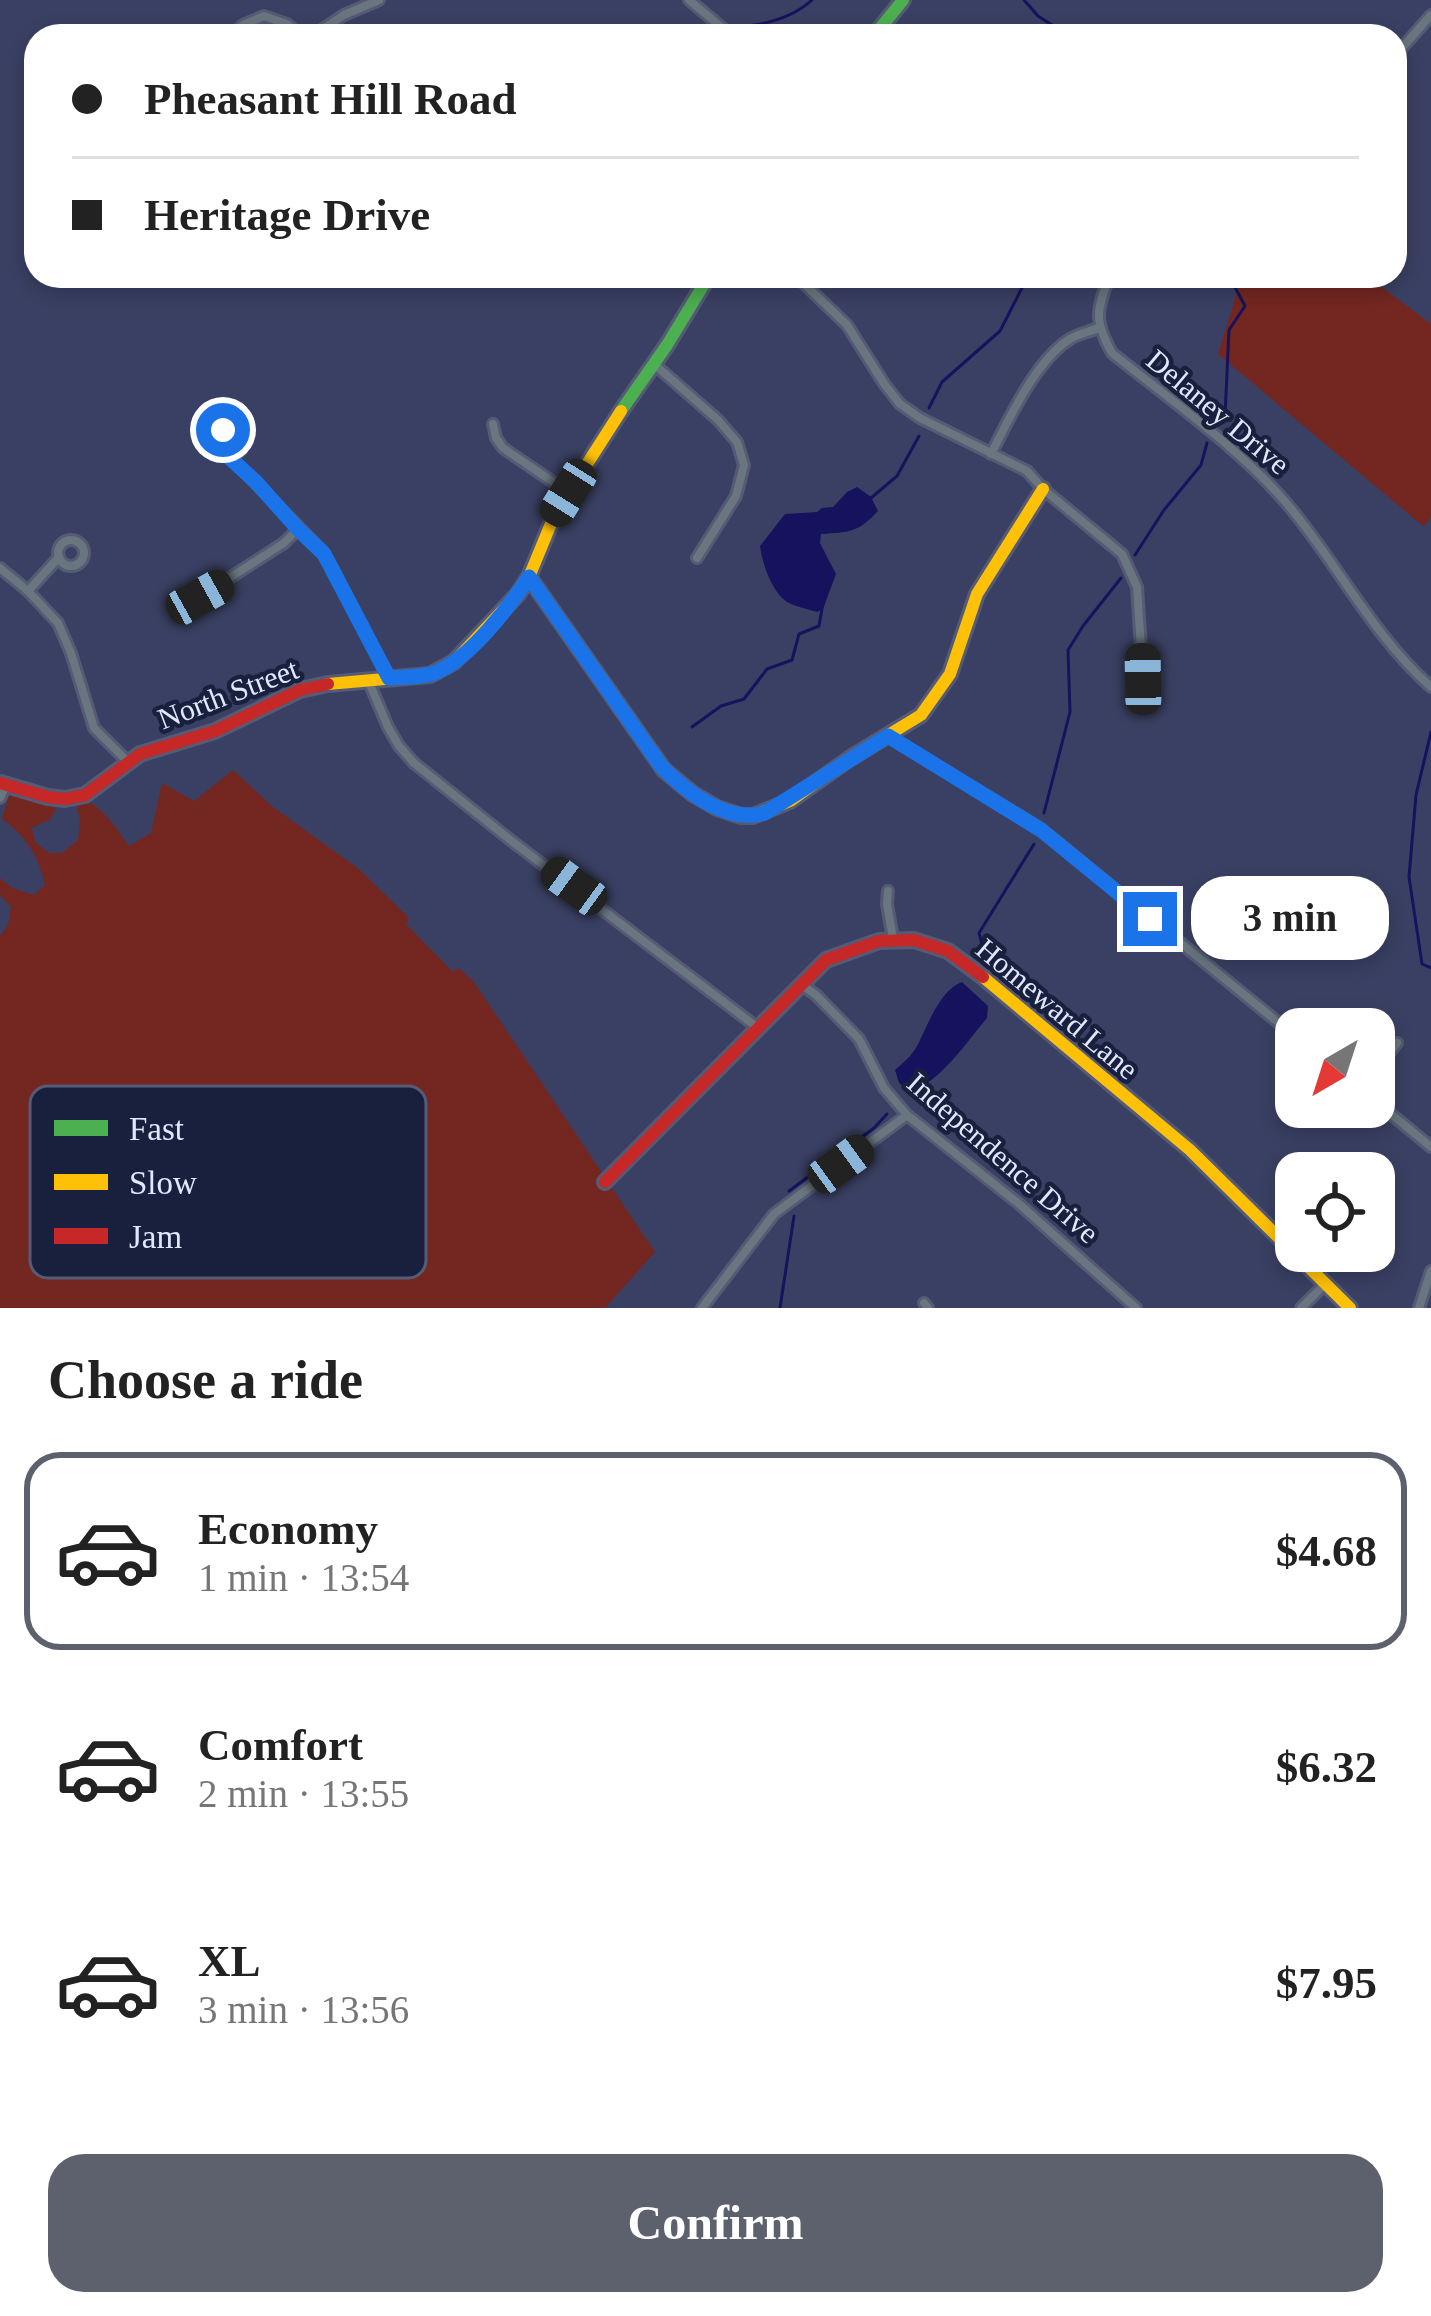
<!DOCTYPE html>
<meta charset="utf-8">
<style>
:root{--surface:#fff;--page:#f6f6f6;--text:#222;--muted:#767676;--line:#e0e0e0;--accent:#5d616d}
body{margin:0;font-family:"Times New Roman",serif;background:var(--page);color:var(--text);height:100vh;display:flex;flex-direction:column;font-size:45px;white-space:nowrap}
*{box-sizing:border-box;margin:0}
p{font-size:39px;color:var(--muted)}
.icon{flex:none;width:66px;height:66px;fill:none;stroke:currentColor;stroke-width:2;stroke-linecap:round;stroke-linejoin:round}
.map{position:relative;height:1308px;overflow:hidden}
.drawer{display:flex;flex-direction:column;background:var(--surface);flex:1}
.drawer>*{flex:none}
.top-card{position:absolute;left:24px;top:24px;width:1383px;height:264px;border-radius:36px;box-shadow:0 6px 18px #0003;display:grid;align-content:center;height:264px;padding:0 48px;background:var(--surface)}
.needle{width:78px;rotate:219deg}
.tools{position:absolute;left:1275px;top:1008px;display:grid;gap:24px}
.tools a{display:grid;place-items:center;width:120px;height:120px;border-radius:24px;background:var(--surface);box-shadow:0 6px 18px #0003;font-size:60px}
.end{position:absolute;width:54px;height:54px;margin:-27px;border:15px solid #1a73e8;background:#fff;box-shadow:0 0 0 6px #fff}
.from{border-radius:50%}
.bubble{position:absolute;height:84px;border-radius:36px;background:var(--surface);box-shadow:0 6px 18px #0003;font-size:39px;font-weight:700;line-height:84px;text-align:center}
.car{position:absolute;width:36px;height:72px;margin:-36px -18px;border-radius:15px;box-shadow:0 0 9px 3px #0007;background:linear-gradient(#222 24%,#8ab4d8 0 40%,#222 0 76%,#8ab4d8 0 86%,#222 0)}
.top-card b{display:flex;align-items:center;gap:42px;height:114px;font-size:45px}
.top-card b+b{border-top:3px solid var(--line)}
.top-card i{width:30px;height:30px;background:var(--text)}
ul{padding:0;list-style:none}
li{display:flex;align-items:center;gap:36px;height:198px;margin:0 24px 18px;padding:0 24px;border:6px solid transparent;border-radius:36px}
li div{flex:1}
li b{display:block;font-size:45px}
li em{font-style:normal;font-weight:700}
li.current{border-color:var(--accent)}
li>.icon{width:108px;height:108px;stroke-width:1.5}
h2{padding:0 48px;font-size:54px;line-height:144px}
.action{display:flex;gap:24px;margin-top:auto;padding:24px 48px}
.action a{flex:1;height:138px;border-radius:36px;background:var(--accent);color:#fff;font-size:48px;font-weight:700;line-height:138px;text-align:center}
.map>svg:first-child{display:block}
.green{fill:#732720}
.water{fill:#15135e}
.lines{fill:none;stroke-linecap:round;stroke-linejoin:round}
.stream{stroke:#15135e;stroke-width:3}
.street-casing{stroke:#555a75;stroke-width:14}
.fast-casing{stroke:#555a75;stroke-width:18}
.slow-casing{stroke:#555a75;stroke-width:18}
.jam-casing{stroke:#555a75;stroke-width:18}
.street{stroke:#69767f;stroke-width:8}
.fast{stroke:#4caf50;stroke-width:12}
.slow{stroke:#ffc107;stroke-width:12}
.jam{stroke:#c62828;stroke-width:12}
.route{stroke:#1a73e8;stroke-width:15}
.labels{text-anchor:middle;stroke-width:9;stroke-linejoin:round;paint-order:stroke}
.street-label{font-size:30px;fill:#e0e7ff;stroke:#19203d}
.key{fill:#19203d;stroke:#555c77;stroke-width:3}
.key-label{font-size:33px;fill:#e0e7ff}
</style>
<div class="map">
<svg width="1431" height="1308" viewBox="0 0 1431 1308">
<rect width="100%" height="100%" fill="#3a4063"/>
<g class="green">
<polygon points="1242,276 1367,276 1431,324 1431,517 1424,527 1218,354"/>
<path d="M233 770 273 807 359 869 409 918 406 924 453 972 459 968 474 982 655 1252 605 1308H0V936L8 925 11 907 0 895V878L12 888 34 895 45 885C39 857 26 836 2 819L10 792 50 801 56 810 49 820 32 828 35 842 49 853H62L78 840 80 820 76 804 83 799C104 808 116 828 129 846L151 833 162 783 194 801Z"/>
</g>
<g class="water">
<path d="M857 487 871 497 878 511C858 533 849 532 821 534L820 543 836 574 823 609 817 612C808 609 796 607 787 602 772 592 762 563 760 546L785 514 817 512 822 508 833 507 847 492Z"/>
<path d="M962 982 988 1006 987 1018C968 1040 938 1086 909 1091L899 1083 895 1070C903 1063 911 1056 916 1048 927 1028 939 990 962 982Z"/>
</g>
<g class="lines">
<g class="stream">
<polyline points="1024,0 1038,16 1069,36"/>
<path d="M732 27C761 26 790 20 812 0"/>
<polyline points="929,408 942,382 1000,331 1028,276"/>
<polyline points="1215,428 1225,416 1229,330 1245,306 1229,276"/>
<polyline points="871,498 897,476 919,436"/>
<polyline points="1135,555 1164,510 1201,465 1207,443"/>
<polyline points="692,727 721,706 744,699 767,669 792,660 799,634 819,626 823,603"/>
<polyline points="1431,732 1416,795 1409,877 1422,964 1431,968"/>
<polyline points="1044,813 1070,712 1068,650 1083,626 1121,578"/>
<polyline points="987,962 979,933 1034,844"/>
<polyline points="847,1148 874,1128 887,1114"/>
<polyline points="789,1191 835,1157"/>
<polyline points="780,1308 794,1216"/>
</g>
<g class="street-casing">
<g id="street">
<polyline points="689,0 732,36"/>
<polyline points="232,36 243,25 264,16 287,24 301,36"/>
<polyline points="312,36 344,15 379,0"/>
<polyline points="1395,56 1431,15"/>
<polyline points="796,276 847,325 885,385 900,404 920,418 1027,471 1043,489 1122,554 1137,587 1143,679"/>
<path d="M1110 276C1096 310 1094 321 1112 353 1168 398 1242 450 1288 505 1337 563 1373 636 1431 687"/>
<polyline points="654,364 718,420 737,442 744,465 736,496 697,558"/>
<polyline points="493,424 496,438 503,448 569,493"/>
<path d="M227 428H236L244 438 241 450 230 457C219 448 211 436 227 428Z"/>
<path d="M991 454C1009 419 1036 360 1070 339 1078 334 1089 332 1098 328"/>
<polyline points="230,457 324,553 389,678"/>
<circle cx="71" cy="553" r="13"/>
<polyline points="0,568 28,591 58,623 71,653 94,728 128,762"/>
<polyline points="28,591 59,557"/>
<polyline points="200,597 284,543 298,529"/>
<polyline points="368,680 388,727 399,746 414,763 513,842 758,1028"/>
<polyline points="888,736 1041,829 1296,1037"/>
<polyline points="0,798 6,785"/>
<polyline points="888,891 887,904 893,939"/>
<polyline points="802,985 816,995 859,1039 884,1088 907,1115 1018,1203 1136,1308"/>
<polyline points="1374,1072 1397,1043"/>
<polyline points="1374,1100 1431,1147"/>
<polyline points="924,1303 928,1308"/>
<polyline points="702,1308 774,1214 907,1115"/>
<polyline points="1301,1308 1326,1283"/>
<polyline points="1419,1308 1431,1271"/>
</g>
</g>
<g class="fast-casing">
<g id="fast">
<polyline points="874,36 903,0"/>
<polyline points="621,411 667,345 709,276"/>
</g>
</g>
<g class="slow-casing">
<g id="slow">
<polyline points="529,577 664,770 693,794 717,808 741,816 753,816 790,801 849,759 921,715 950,674 977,594 1043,489"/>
<polyline points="328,684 430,675 454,662 518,594 529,577 555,514 621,411"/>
<polyline points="983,977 1190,1150 1350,1308"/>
</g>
</g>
<g class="jam-casing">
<g id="jam">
<polyline points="0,783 48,797 65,799 85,795 140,754 215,731 300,690 328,684"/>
<polyline points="605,1182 826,960 879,941 914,940 948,951 983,977"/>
</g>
</g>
<use href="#street" class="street"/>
<use href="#fast" class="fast"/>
<use href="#slow" class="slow"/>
<use href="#jam" class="jam"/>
</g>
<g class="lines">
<path class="route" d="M223 430 217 442 221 450 256 482 298 529 324 554 389 678C405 677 422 678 437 672 470 658 509 607 529 577L661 766C686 792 727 824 765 813L888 736 1041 830 1150 919"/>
</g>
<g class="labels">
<g class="street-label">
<text transform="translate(1218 412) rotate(40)" y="10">Delaney Drive</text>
<text transform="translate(228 694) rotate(-21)" y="10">North Street</text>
<text transform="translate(1057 1009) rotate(40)" y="10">Homeward Lane</text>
<text transform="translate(1003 1158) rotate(41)" y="10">Independence Drive</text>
</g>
</g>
<rect x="30" y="1086" width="396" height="192" rx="18" class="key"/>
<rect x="54" y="1120" width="54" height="16" fill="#4caf50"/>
<rect x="54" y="1174" width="54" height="16" fill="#ffc107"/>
<rect x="54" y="1228" width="54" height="16" fill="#c62828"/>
<g class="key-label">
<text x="129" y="1140">Fast</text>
<text x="129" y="1194">Slow</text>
<text x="129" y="1248">Jam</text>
</g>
</svg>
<div class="tools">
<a><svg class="needle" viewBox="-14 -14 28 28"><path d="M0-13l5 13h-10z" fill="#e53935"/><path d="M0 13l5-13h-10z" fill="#767676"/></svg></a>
<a><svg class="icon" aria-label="locate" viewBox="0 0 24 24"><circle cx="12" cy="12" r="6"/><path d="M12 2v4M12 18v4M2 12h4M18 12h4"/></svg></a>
</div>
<i class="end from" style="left:223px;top:430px"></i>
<i class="end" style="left:1150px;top:919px"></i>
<div class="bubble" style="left:1191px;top:876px;width:198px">3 min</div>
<i class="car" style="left:568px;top:493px;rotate:212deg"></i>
<i class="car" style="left:200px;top:597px;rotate:61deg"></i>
<i class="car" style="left:1143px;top:679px;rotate:359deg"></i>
<i class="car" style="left:574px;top:886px;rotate:306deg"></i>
<i class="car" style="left:841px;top:1164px;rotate:54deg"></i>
<div class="top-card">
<b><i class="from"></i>Pheasant Hill Road</b>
<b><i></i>Heritage Drive</b>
</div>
</div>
<section class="drawer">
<h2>Choose a ride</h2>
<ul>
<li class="current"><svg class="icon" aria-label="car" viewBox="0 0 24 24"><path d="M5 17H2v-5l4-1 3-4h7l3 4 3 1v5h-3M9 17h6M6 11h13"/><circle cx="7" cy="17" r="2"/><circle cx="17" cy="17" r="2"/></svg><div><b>Economy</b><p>1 min · 13:54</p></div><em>$4.68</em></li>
<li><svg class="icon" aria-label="car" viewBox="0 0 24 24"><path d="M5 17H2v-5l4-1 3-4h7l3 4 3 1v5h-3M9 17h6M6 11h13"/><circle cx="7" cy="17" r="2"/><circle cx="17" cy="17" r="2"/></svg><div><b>Comfort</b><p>2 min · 13:55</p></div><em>$6.32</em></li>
<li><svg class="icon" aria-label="car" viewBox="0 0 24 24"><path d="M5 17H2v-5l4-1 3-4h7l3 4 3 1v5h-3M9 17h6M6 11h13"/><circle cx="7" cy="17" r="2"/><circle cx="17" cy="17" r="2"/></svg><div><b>XL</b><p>3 min · 13:56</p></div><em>$7.95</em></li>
</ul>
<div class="action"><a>Confirm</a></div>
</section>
